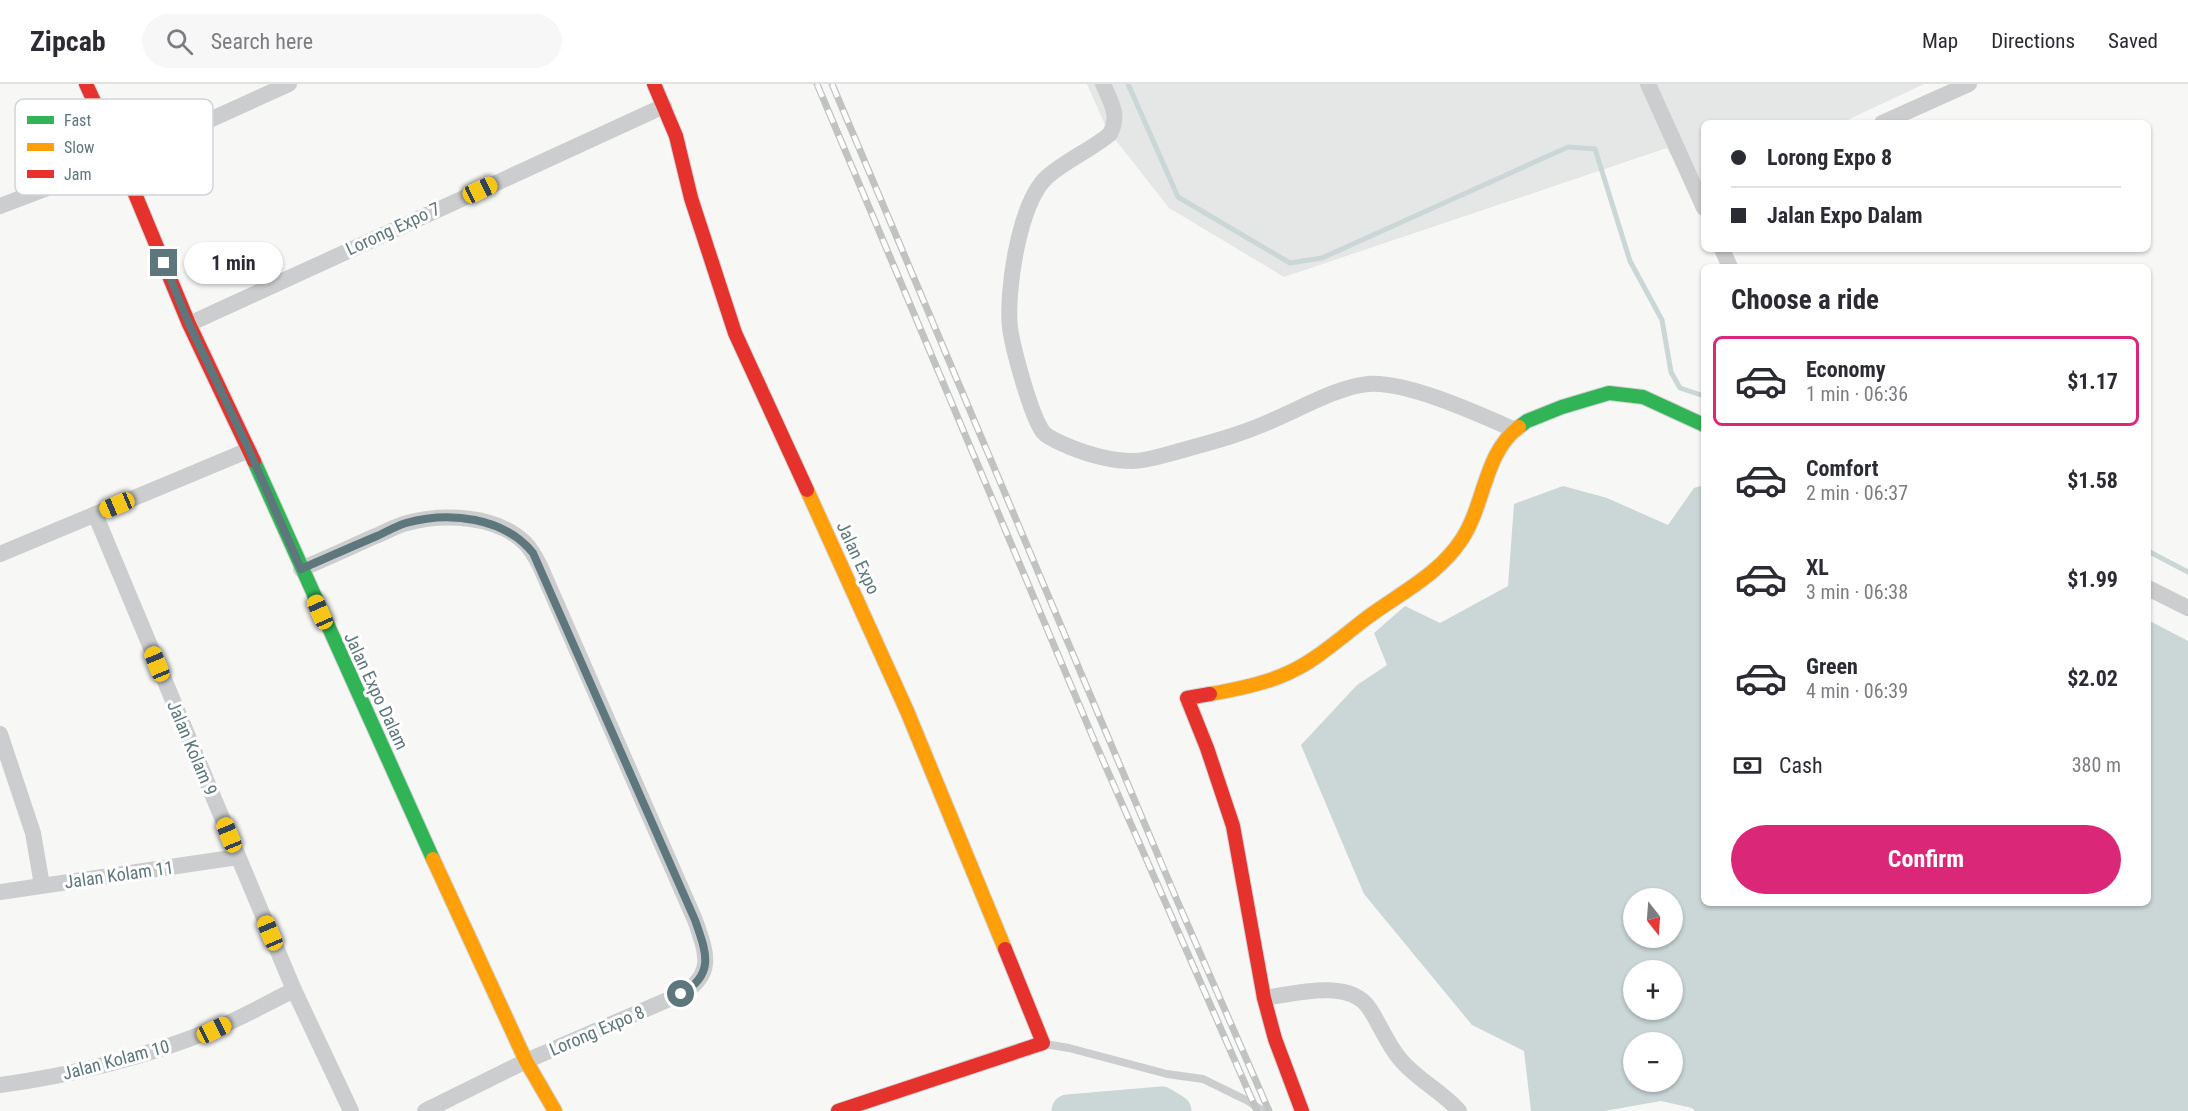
<!DOCTYPE html>
<meta charset="utf-8">
<style>
:root{--surface:#fff;--page:#f7f7f7;--text:#2b2b33;--muted:#7c7c81;--line:#e1e1e2;--accent:#db2777}
body{margin:0;font-family:"Roboto Condensed",sans-serif;background:var(--page);color:var(--text);height:100vh;display:flex;flex-direction:column;font-size:22px;white-space:nowrap}
*{box-sizing:border-box;margin:0}
p{font-size:20px;color:var(--muted)}
.icon{flex:none;width:33px;height:33px;fill:none;stroke:currentColor;stroke-width:2;stroke-linecap:round;stroke-linejoin:round}
.map{position:relative;flex:1;overflow:hidden}
.details{position:absolute;left:1701px;top:180px;width:450px;height:642px;display:flex;flex-direction:column;background:var(--surface);border-radius:9px;box-shadow:0 2px 4px #0004}
.details>*{flex:none}
.banner{position:absolute;left:1701px;top:36px;width:450px;height:132px;border-radius:9px;box-shadow:0 2px 4px #0004;display:grid;align-content:center;height:132px;padding:0 30px;background:var(--surface)}
.needle{width:39px;rotate:163deg}
.controls{position:absolute;left:1623px;top:804px;display:grid;gap:12px}
.controls a{display:grid;place-items:center;width:60px;height:60px;border-radius:50%;background:var(--surface);box-shadow:0 2px 4px #0004;font-size:30px}
.end{position:absolute;width:27px;height:27px;margin:-14px;border:8px solid #5d777c;background:#fff;box-shadow:0 0 0 3px #fff}
.from{border-radius:50%}
.bubble{position:absolute;height:42px;border-radius:21px;background:var(--surface);box-shadow:0 2px 4px #0004;font-size:20px;font-weight:700;line-height:42px;text-align:center}
.car{position:absolute;width:18px;height:36px;margin:-18px -9px;border-radius:8px;box-shadow:0 0 4px 2px #0007;background:linear-gradient(#f5c518 24%,#345 0 40%,#f5c518 0 76%,#345 0 86%,#f5c518 0)}
.banner b{display:flex;align-items:center;gap:21px;height:57px;font-size:22px}
.banner b+b{border-top:2px solid var(--line)}
.banner i{width:15px;height:15px;background:var(--text)}
ul{padding:0;list-style:none}
li{display:flex;align-items:center;gap:18px;height:90px;margin:0 12px 9px;padding:0 18px;border:3px solid transparent;border-radius:9px}
li div{flex:1}
li b{display:block;font-size:22px}
li em{font-style:normal;font-weight:700}
li.active{border-color:var(--accent)}
li>.icon{width:54px;height:54px;stroke-width:1.5}
h2{padding:0 30px;font-size:27px;line-height:72px}
.pay{display:flex;align-items:center;gap:15px;height:66px;padding:0 30px;font-size:22px}
.pay p{margin-inline-start:auto}
.action{display:flex;gap:12px;margin-top:auto;padding:12px 30px}
.action a{flex:1;height:69px;border-radius:36px;background:var(--accent);color:#fff;font-size:24px;font-weight:700;line-height:69px;text-align:center}
header{display:flex;align-items:center;gap:36px;box-sizing:border-box;height:84px;padding:0 30px;background:var(--surface);border-bottom:2px solid var(--line)}
header strong{font-size:28px}
nav{display:flex;gap:33px;margin-inline-start:auto;font-size:21px}
.search{width:420px;height:54px;background:var(--page);display:flex;align-items:center;gap:15px;box-sizing:border-box;padding:0 21px;border-radius:33px;color:var(--muted);font-size:22px}
.map>svg:first-child{display:block}
.built{fill:#e5e7e6}
.water{fill:#cad7d6;fill-rule:evenodd}
.lines{fill:none;stroke-linecap:round;stroke-linejoin:round}
.stream{stroke:#cad7d6;stroke-width:5}
.river{stroke:#cad7d6;stroke-width:33}
.fast-casing{stroke:#d3d4d4;stroke-width:16}
.slow-casing{stroke:#d3d4d4;stroke-width:16}
.jam-casing{stroke:#d3d4d4;stroke-width:16}
.lane{stroke:#cccdce;stroke-width:8}
.street{stroke:#cccdce;stroke-width:16}
.fast{stroke:#30b455;stroke-width:14}
.slow{stroke:#ff9f0a;stroke-width:14}
.jam{stroke:#e5322d;stroke-width:14}
.rail-casing{stroke:#c1c3c3;stroke-width:7}
.rail{stroke:#fff;stroke-width:4.5;stroke-dasharray:14;stroke-linecap:butt}
.route{stroke:#5d777c;stroke-width:8}
.labels{text-anchor:middle;stroke-width:6;stroke-linejoin:round;paint-order:stroke}
.street-label{font-size:18px;fill:#5d777c;stroke:#fff}
.key{fill:#fff;stroke:#ced6d8;stroke-width:1.5}
.key-label{font-size:16px;fill:#5d777c}
</style>
<header>
<strong>Zipcab</strong>
<div class="search"><svg class="icon" aria-label="search" viewBox="0 0 24 24"><circle cx="10" cy="10" r="6"/><path d="M15 15l6 6"/></svg>Search here</div>
<nav><a>Map</a><a>Directions</a><a>Saved</a></nav>
</header>
<div class="map">
<svg width="2188" height="1027" viewBox="0 0 2188 1027">
<rect width="100%" height="100%" fill="#f7f7f6"/>
<polygon class="built" points="1087,0 1924,0 1841,39 1704,39 1704,103 1691,109 1667,64 1284,193 1169,124 1107,45"/>
<path class="water" d="M1704 401V819H2148V536L2188 557V1027H1695L1692 1024 1661 1017 1604 1027H1531L1524 967 1472 941 1364 810 1301 661 1357 601 1387 581 1374 549 1405 522 1440 539 1508 502 1514 420 1563 402 1607 414 1668 441 1694 404ZM1634 814H1672V854H1634ZM1634 886H1672V926H1634ZM1634 958H1672V998H1634Z"/>
<g class="lines">
<g class="stream">
<polyline points="1128,0 1178,113 1290,179 1322,174 1568,63 1595,65 1630,177 1662,236 1671,288 1680,304 1704,312"/>
<polyline points="2148,467 2188,488"/>
</g>
<polyline class="river" points="1068,1027 1162,1019 1175,1027"/>
<g class="fast-casing">
<g id="fast">
<polyline points="1519,343 1527,337 1562,323 1609,309 1643,313 1704,341"/>
<polyline points="254,377 433,775"/>
</g>
</g>
<g class="slow-casing">
<g id="slow">
<polyline points="807,406 907,627 1005,865"/>
<path d="M1210 610C1233 606 1259 601 1281 592 1312 580 1338 556 1364 536 1398 510 1438 492 1462 455 1485 420 1484 369 1519 343"/>
<polyline points="433,775 526,977 555,1027"/>
</g>
</g>
<g class="jam-casing">
<g id="jam">
<polyline points="86,0 121,76 189,240 254,377"/>
<polyline points="654,0 676,52 691,114 735,249 807,406"/>
<polyline points="1210,610 1187,614 1207,664 1233,742 1264,914 1275,955 1302,1027"/>
<polyline points="838,1027 1043,959 1005,865"/>
</g>
</g>
<polyline class="lane" points="1045,960 1069,964 1167,990 1203,995 1248,1017 1263,1027"/>
<g class="street">
<path d="M1103 0C1111 19 1120 30 1110 50 1091 66 1066 76 1047 93 1019 119 1006 207 1010 244 1013 265 1031 332 1043 348 1049 355 1062 359 1070 363 1090 371 1111 377 1132 377 1147 377 1161 372 1176 368 1208 359 1240 351 1271 337 1300 325 1337 303 1368 300 1407 297 1479 330 1515 346"/>
<polyline points="1648,0 1704,124"/>
<polyline points="1882,39 1969,0"/>
<polyline points="0,122 121,76 289,0"/>
<polyline points="1722,165 1730,183"/>
<polyline points="189,240 664,22"/>
<polyline points="95,430 294,906 351,1027"/>
<polyline points="0,470 249,366"/>
<path d="M301 485C325 475 349 464 373 453 384 449 395 442 407 439 443 429 497 431 525 459 532 466 536 474 540 482L695 836C706 868 716 890 681 910L526 977 425 1027"/>
<polyline points="2148,504 2188,524"/>
<polyline points="0,650 33,749 42,801"/>
<polyline points="0,808 238,773"/>
<path d="M1264 914C1294 910 1349 894 1369 924 1380 940 1387 960 1400 975 1417 996 1442 1007 1459 1027"/>
<path d="M0 1001C73 991 143 974 212 946 240 935 267 919 294 906"/>
</g>
<use href="#fast" class="fast"/>
<use href="#slow" class="slow"/>
<use href="#jam" class="jam"/>
<g class="rail-casing">
<g id="rail">
<polyline points="817,0 1094,656 1257,1027"/>
<polyline points="832,0 1176,814 1269,1027"/>
</g>
</g>
<use href="#rail" class="rail"/>
</g>
<g class="lines">
<path class="route" d="M164 179 189 240 249 366 301 485C326 474 351 463 377 452 386 448 396 442 406 439 449 427 504 433 533 469L695 836C706 868 716 890 681 910"/>
</g>
<g class="labels">
<g class="street-label">
<text transform="translate(393 145) rotate(-25)" y="6">Lorong Expo 7</text>
<text transform="translate(858 474) rotate(65)" y="6">Jalan Expo</text>
<text transform="translate(376 607) rotate(65)" y="6">Jalan Expo Dalam</text>
<text transform="translate(192 664) rotate(67)" y="6">Jalan Kolam 9</text>
<text transform="translate(119 791) rotate(-8)" y="6">Jalan Kolam 11</text>
<text transform="translate(597 947) rotate(-23)" y="6">Lorong Expo 8</text>
<text transform="translate(116 976) rotate(-15)" y="6">Jalan Kolam 10</text>
</g>
</g>
<rect x="15" y="15" width="198" height="96" rx="9" class="key"/>
<rect x="27" y="32" width="27" height="8" fill="#30b455"/>
<rect x="27" y="59" width="27" height="8" fill="#ff9f0a"/>
<rect x="27" y="86" width="27" height="8" fill="#e5322d"/>
<g class="key-label">
<text x="64" y="42">Fast</text>
<text x="64" y="69">Slow</text>
<text x="64" y="96">Jam</text>
</g>
</svg>
<div class="controls">
<a><svg class="needle" viewBox="-14 -14 28 28"><path d="M0-13l5 13h-10z" fill="#e53935"/><path d="M0 13l5-13h-10z" fill="#7c7c81"/></svg></a>
<a>+</a>
<a>−</a>
</div>
<i class="end from" style="left:681px;top:910px"></i>
<i class="end" style="left:164px;top:179px"></i>
<div class="bubble" style="left:184px;top:158px;width:99px">1 min</div>
<i class="car" style="left:480px;top:106px;rotate:65deg"></i>
<i class="car" style="left:117px;top:421px;rotate:247deg"></i>
<i class="car" style="left:320px;top:528px;rotate:336deg"></i>
<i class="car" style="left:157px;top:580px;rotate:338deg"></i>
<i class="car" style="left:229px;top:751px;rotate:338deg"></i>
<i class="car" style="left:270px;top:849px;rotate:337deg"></i>
<i class="car" style="left:214px;top:946px;rotate:64deg"></i>
<div class="banner">
<b><i class="from"></i>Lorong Expo 8</b>
<b><i></i>Jalan Expo Dalam</b>
</div>
<section class="details">
<h2>Choose a ride</h2>
<ul>
<li class="active"><svg class="icon" aria-label="car" viewBox="0 0 24 24"><path d="M5 17H2v-5l4-1 3-4h7l3 4 3 1v5h-3M9 17h6M6 11h13"/><circle cx="7" cy="17" r="2"/><circle cx="17" cy="17" r="2"/></svg><div><b>Economy</b><p>1 min · 06:36</p></div><em>$1.17</em></li>
<li><svg class="icon" aria-label="car" viewBox="0 0 24 24"><path d="M5 17H2v-5l4-1 3-4h7l3 4 3 1v5h-3M9 17h6M6 11h13"/><circle cx="7" cy="17" r="2"/><circle cx="17" cy="17" r="2"/></svg><div><b>Comfort</b><p>2 min · 06:37</p></div><em>$1.58</em></li>
<li><svg class="icon" aria-label="car" viewBox="0 0 24 24"><path d="M5 17H2v-5l4-1 3-4h7l3 4 3 1v5h-3M9 17h6M6 11h13"/><circle cx="7" cy="17" r="2"/><circle cx="17" cy="17" r="2"/></svg><div><b>XL</b><p>3 min · 06:38</p></div><em>$1.99</em></li>
<li><svg class="icon" aria-label="car" viewBox="0 0 24 24"><path d="M5 17H2v-5l4-1 3-4h7l3 4 3 1v5h-3M9 17h6M6 11h13"/><circle cx="7" cy="17" r="2"/><circle cx="17" cy="17" r="2"/></svg><div><b>Green</b><p>4 min · 06:39</p></div><em>$2.02</em></li>
</ul>
<div class="pay"><svg class="icon" aria-label="cash" viewBox="0 0 24 24"><path d="M3 7h18v10H3z"/><circle cx="12" cy="12" r="2"/></svg>Cash<p>380 m</p></div>
<div class="action"><a>Confirm</a></div>
</section>
</div>
